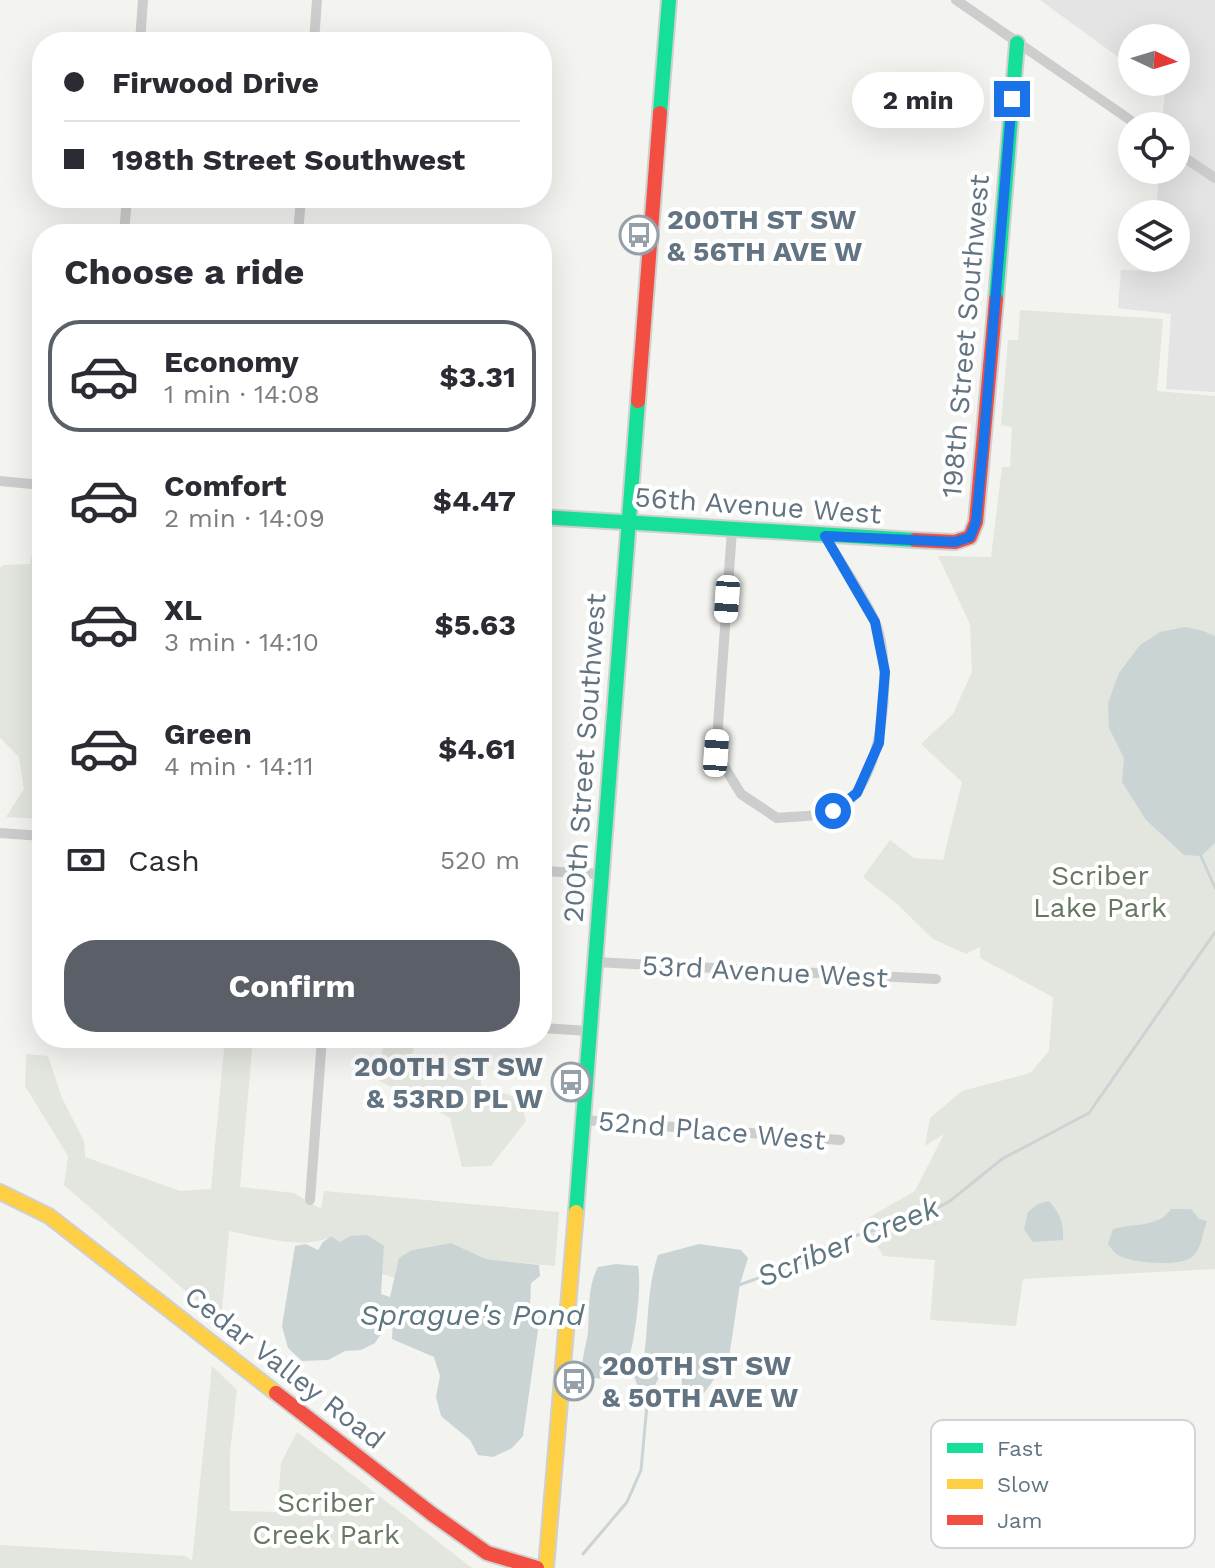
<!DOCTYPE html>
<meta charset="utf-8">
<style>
:root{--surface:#fff;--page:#f7f7f7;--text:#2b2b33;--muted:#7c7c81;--line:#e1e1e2;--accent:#5b6068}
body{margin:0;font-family:"Work Sans",sans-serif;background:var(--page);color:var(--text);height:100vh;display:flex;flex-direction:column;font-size:30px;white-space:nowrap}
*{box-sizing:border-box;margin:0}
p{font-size:26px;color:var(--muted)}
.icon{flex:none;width:44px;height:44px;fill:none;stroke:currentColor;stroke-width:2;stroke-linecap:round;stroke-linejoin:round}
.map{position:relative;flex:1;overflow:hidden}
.side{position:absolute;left:32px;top:224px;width:520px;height:824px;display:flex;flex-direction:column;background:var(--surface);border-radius:32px;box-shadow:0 8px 32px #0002}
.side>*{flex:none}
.hud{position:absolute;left:32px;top:32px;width:520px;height:176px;border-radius:32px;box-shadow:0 8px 32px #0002;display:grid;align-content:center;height:176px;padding:0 32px;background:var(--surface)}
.needle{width:52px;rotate:94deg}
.buttons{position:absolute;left:1118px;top:24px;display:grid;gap:16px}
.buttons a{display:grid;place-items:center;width:72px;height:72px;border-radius:50%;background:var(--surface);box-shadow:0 8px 32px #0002;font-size:40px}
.end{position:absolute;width:36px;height:36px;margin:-18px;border:10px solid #1a73e8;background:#fff;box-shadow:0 0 0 4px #fff}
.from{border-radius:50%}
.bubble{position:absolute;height:56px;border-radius:28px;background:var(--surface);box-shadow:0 8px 32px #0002;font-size:26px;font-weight:700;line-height:56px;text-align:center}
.car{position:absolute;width:24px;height:48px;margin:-24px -12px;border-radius:10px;box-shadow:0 0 6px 2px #0007;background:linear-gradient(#fff 24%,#345 0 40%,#fff 0 76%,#345 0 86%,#fff 0)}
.hud b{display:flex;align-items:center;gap:28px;height:76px;font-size:30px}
.hud b+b{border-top:2px solid var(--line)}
.hud i{width:20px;height:20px;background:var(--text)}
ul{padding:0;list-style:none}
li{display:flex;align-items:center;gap:24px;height:112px;margin:0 16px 12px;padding:0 16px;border:4px solid transparent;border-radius:32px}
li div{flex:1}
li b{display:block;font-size:30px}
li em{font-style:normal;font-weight:700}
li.on{border-color:var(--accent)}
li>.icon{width:72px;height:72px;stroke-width:1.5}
h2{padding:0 32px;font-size:36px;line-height:96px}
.pay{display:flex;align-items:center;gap:20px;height:88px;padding:0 32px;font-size:30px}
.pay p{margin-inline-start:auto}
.cta{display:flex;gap:16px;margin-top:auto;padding:16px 32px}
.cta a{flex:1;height:92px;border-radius:32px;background:var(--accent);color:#fff;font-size:32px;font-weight:700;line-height:92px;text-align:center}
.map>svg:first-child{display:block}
.built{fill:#e3e4e3}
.green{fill:#e2e6de}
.water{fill:#cad4d5}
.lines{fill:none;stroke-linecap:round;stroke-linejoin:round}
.stream{stroke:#cad4d5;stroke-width:3}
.fast-casing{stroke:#cfd0d0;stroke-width:18}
.slow-casing{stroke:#cfd0d0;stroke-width:18}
.jam-casing{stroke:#cfd0d0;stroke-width:18}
.street{stroke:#cccdcd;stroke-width:10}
.fast{stroke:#16e098;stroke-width:14}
.slow{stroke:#ffcf43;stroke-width:14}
.jam{stroke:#f24e42;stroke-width:14}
.route{stroke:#1a73e8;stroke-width:10}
.labels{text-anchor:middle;stroke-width:8;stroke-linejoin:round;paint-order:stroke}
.poi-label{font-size:28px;font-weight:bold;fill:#627381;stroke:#fff;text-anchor:start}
.street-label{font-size:28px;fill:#627381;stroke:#fff}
.park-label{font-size:28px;fill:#667861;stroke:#fff}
.water-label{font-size:30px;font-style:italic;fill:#5d767f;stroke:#fff}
.key{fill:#fff;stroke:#d0d5d9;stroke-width:2}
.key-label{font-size:22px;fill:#627381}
</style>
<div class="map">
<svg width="1215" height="1568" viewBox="0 0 1215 1568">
<rect width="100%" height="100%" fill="#f3f3f0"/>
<polygon class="built" points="1040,0 1215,0 1215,392 1166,389 1171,314 1118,308 1121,270 1151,271 1152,258 1176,258 1176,214 1156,214 1159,170 1176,170 1176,126 1162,126 1165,91 1153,82 1176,82 1176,38 1132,38 1132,67"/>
<g class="green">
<polygon points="1020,310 1163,319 1157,391 1215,396 1215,1269 1023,1279 1016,1326 930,1320 935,1260 883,1256 863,1221 915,1191 944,1134 925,1146 930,1118 962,1091 1030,1073 1049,1051 1053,997 980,958 980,947 966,954 933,939 898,905 863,877 890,840 914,858 943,860 962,782 921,744 953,714 972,672 970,624 938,556 991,557 1002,467 1010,467 1012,427 1001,425 1008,340 1018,340"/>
<polygon points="33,547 42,547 42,819 6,817 24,789 19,757 0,738 0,568 3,565 30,564"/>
<path d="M225 1038H253L240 1187 294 1193 321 1209 324 1191 559 1212 555 1266 486 1259 451 1243 412 1250 400 1258 396 1278 382 1274 384 1246 350 1236 340 1242 331 1236C307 1251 256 1236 229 1231L221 1322 64 1185 68 1156 25 1086 26 1054 48 1056 62 1098 84 1141 85 1157 180 1191 211 1189Z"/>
<polygon points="386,1038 416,1038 411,1061 449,1074 461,1057 480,1058 481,1085 520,1099 526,1121 491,1166 462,1167 450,1118 374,1078"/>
<polygon points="212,1366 237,1390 230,1453 230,1511 277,1512 281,1463 297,1432 472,1568 0,1568 0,1545 186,1556 192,1561"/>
</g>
<g class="water">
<polygon points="1185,627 1203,631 1215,636 1215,843 1201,856 1184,855 1146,820 1122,782 1124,758 1109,728 1108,703 1119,673 1140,645 1160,632"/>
<path d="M1049 1201C1060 1213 1064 1224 1063 1240L1033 1242 1024 1229 1028 1212 1038 1204Z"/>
<path d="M1171 1209H1191L1199 1219 1207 1221C1202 1233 1202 1249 1192 1257 1179 1267 1137 1263 1122 1257 1115 1255 1112 1249 1108 1244L1113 1229C1134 1223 1158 1228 1171 1209Z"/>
<polygon points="367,1235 384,1246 381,1294 390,1297 399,1258 412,1250 451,1243 486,1259 539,1265 540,1276 531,1283 530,1307 540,1316 523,1436 512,1448 493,1457 478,1455 470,1440 441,1416 436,1397 440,1376 434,1357 392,1339 393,1320 385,1314 375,1320 381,1334 375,1343 361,1350 345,1351 328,1360 302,1361 288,1348 282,1326 295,1246 306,1244 318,1250 323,1242 331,1236 340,1242 350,1236"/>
<path d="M699 1244 741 1250 748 1258 740 1284 729 1358 702 1396 693 1397 682 1387 681 1357 669 1359 655 1385 638 1387 633 1374 643 1364C649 1327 646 1291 658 1255Z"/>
<path d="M616 1264 638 1266C642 1287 635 1337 629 1359L615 1356 604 1379 583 1377C580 1362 586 1347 588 1332 590 1309 587 1287 598 1267Z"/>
</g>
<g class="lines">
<g class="stream">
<polyline points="1201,856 1215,888"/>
<polyline points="739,1285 809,1260 828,1244 881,1228 908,1224 950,1201 1002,1159 1089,1113 1215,932"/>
<polyline points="583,1554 627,1502 641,1470 649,1383"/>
</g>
<g class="fast-casing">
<g id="fast">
<polyline points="660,113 669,0"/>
<polyline points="996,299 1017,43"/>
<polyline points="542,517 915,540"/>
<polyline points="576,1212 638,401"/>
</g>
</g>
<g class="slow-casing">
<g id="slow">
<polyline points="0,1192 49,1216 276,1393"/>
<polyline points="546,1568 576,1212"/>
</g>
</g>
<g class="jam-casing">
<g id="jam">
<polyline points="638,401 660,113"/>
<polyline points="915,540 955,542 970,537 976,522 996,299"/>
<polyline points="276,1393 432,1514 487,1553 537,1568"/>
</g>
</g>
<g class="street">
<polyline points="956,0 1139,126"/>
<polyline points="140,42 143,0"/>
<polyline points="314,42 317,0"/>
<polyline points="1176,152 1215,178"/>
<polyline points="124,234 127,198"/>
<polyline points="298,234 301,198"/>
<polyline points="0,481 42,485"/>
<path d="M732 530 716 753 741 794 777 818C794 816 817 817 832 812 886 791 894 666 875 621 862 592 841 564 825 536"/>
<polyline points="0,833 42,836"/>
<polyline points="542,871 600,874"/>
<polyline points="594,962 936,979"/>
<polyline points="542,1028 589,1031"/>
<polyline points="583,1120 840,1140"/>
<polyline points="310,1200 322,1038"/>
</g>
<use href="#fast" class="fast"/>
<use href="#slow" class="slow"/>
<use href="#jam" class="jam"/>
</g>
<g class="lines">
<polyline class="route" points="833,811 857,793 879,743 885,672 875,622 825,536 955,542 970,537 976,522 983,449 1012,99"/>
</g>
<defs>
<g id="bus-ring" transform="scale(2)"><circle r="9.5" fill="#fff" stroke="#95a0a8" stroke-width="1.5"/><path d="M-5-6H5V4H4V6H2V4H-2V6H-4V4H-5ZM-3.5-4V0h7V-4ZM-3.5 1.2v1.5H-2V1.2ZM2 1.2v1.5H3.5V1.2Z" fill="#95a0a8"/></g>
</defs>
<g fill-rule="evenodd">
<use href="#bus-ring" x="639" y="235"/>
<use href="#bus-ring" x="571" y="1082"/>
<use href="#bus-ring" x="574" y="1381"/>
</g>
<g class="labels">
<g class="poi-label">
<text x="667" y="229">200TH ST SW<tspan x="667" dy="32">&amp; 56TH AVE W</tspan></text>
<text x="543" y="1076" text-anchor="end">200TH ST SW<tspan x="543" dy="32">&amp; 53RD PL W</tspan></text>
<text x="602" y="1375">200TH ST SW<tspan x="602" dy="32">&amp; 50TH AVE W</tspan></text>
</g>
<g class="street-label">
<text transform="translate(965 336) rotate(-85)" y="10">198th Street Southwest</text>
<text transform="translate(758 505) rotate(4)" y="10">56th Avenue West</text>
<text transform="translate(584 758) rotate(-86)" y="10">200th Street Southwest</text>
<text transform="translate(765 971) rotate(3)" y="10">53rd Avenue West</text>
<text transform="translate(712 1130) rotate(5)" y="10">52nd Place West</text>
<text transform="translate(285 1367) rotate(38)" y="10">Cedar Valley Road</text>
</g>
<g class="park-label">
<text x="1100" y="885">Scriber<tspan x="1100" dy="32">Lake Park</tspan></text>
<text x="326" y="1512">Scriber<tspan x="326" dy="32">Creek Park</tspan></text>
</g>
<g class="water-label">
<text transform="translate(848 1242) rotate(-22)" y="10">Scriber Creek</text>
<text x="472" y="1325">Sprague's Pond</text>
</g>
</g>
<rect x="931" y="1420" width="264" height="128" rx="12" class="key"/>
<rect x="947" y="1443" width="36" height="10" fill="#16e098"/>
<rect x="947" y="1479" width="36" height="10" fill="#ffcf43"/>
<rect x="947" y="1515" width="36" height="10" fill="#f24e42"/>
<g class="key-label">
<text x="997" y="1456">Fast</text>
<text x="997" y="1492">Slow</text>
<text x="997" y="1528">Jam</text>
</g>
</svg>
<div class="buttons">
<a><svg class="needle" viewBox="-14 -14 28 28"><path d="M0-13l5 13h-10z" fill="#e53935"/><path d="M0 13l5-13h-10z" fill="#7c7c81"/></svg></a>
<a><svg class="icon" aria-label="locate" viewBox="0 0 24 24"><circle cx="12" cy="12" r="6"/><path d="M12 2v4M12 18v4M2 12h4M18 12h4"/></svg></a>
<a><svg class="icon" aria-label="layers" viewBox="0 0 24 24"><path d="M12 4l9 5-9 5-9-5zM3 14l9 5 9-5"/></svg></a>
</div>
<i class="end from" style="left:833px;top:811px"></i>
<i class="end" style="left:1012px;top:99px"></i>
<div class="bubble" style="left:852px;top:72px;width:132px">2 min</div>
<i class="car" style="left:727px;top:599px;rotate:184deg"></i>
<i class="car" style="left:716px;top:753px;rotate:4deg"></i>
<div class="hud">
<b><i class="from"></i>Firwood Drive</b>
<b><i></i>198th Street Southwest</b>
</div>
<section class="side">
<h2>Choose a ride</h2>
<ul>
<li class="on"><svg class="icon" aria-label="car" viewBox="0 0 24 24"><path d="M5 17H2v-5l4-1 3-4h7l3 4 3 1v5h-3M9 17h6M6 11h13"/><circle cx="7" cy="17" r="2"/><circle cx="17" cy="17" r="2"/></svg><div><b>Economy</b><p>1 min · 14:08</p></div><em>$3.31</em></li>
<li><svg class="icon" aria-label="car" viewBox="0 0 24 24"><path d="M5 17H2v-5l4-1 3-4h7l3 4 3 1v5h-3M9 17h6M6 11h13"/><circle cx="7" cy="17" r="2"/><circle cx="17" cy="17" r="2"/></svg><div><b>Comfort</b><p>2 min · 14:09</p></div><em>$4.47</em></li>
<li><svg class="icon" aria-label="car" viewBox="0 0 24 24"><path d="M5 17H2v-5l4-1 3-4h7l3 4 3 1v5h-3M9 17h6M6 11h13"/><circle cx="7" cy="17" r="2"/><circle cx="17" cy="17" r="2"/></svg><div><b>XL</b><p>3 min · 14:10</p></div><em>$5.63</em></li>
<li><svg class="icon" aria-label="car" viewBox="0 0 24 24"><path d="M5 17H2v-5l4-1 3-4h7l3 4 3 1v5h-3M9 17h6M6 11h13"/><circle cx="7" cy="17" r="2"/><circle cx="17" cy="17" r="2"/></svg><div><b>Green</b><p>4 min · 14:11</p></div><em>$4.61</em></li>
</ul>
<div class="pay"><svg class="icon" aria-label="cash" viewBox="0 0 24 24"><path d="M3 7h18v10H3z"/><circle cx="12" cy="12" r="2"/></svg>Cash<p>520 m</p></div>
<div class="cta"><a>Confirm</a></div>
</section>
</div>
